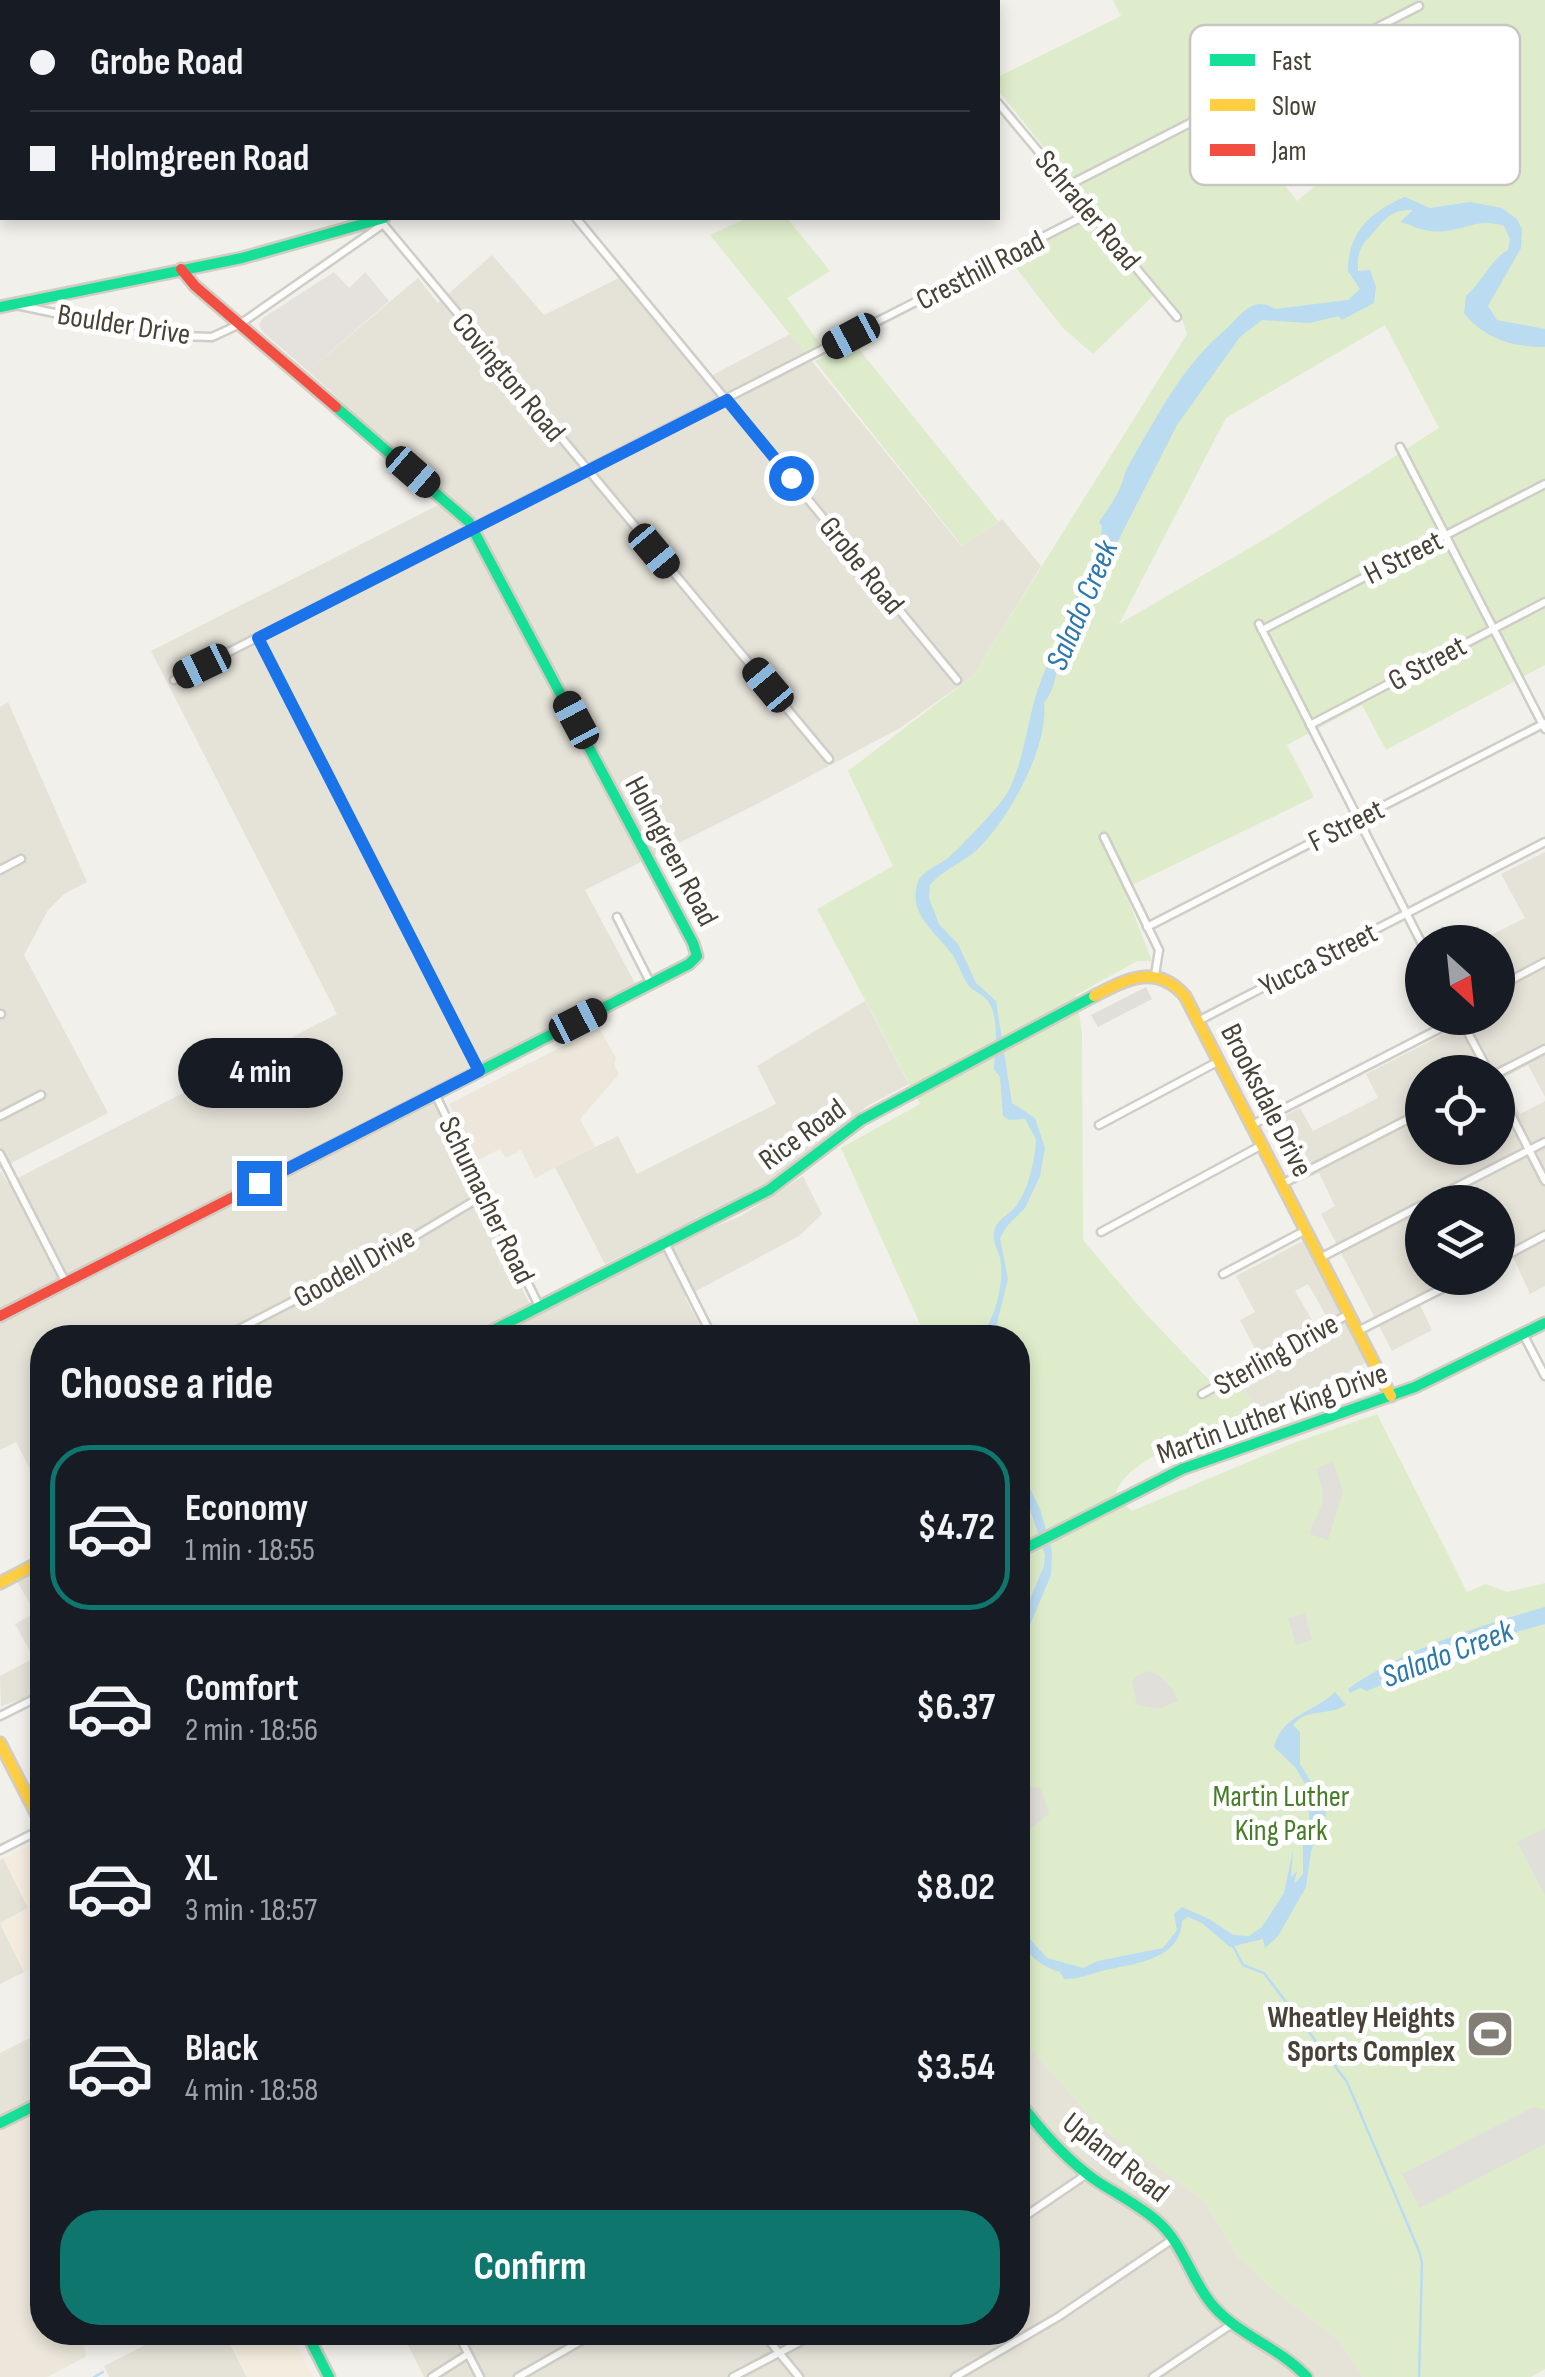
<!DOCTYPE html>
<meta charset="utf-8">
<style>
:root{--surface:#171b24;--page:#20242c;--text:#f1f3f6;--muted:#9ea1a6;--line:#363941;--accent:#0f766e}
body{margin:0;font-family:"Sofia Sans Condensed",sans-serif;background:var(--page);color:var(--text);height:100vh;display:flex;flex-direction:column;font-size:38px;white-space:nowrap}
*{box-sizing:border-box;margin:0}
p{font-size:32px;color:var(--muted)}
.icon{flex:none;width:55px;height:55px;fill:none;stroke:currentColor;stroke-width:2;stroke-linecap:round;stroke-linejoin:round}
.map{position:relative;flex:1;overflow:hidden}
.details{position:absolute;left:30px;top:1325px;width:1000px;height:1020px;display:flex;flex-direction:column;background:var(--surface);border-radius:40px;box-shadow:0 5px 15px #0003}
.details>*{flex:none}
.hud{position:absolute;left:0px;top:0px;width:1000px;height:220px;box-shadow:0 5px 15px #0003;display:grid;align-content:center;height:220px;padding:0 30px;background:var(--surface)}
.needle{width:65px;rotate:153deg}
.buttons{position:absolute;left:1405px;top:925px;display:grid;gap:20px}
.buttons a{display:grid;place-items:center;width:110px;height:110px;border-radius:50%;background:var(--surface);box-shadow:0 5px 15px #0003;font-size:50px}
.end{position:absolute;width:45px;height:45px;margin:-22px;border:12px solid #1a73e8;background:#fff;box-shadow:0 0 0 5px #fff}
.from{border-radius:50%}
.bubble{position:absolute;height:70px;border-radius:35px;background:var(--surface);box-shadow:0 5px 15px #0003;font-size:32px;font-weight:700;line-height:70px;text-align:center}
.car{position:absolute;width:30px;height:60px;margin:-30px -15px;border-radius:12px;box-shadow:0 0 8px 2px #0007;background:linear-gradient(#222 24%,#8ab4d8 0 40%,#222 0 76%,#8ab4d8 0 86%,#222 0)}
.hud b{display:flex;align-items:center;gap:35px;height:95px;font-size:38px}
.hud b+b{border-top:2px solid var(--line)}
.hud i{width:25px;height:25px;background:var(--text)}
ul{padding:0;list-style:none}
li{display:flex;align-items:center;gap:30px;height:165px;margin:0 20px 15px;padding:0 10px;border:5px solid transparent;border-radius:40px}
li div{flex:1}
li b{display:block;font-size:38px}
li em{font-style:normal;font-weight:700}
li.active{border-color:var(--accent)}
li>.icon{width:90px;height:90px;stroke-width:1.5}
h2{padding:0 30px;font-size:45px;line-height:120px}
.cta{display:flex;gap:20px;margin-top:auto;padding:20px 30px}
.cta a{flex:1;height:115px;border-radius:40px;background:var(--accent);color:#fff;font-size:40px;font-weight:700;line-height:115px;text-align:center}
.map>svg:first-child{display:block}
.residential{fill:#e5e2d8;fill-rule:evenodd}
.commercial{fill:#f4ecde}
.industrial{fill:#e5e1dc}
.education{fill:#ece7da}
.green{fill:#deeccb;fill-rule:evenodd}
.parking{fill:#e1dfda}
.water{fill:#badbf0}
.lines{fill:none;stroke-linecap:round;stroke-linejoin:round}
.stream{stroke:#badbf0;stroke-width:2.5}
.street-casing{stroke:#cfcdc8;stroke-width:11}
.fast-casing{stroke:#d1cdc2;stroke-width:15}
.slow-casing{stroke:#d1cdc2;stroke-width:15}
.jam-casing{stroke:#d1cdc2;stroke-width:15}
.street{stroke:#fdfdfc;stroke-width:6}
.fast{stroke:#16e098;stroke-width:10}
.slow{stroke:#ffcf43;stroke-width:10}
.jam{stroke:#f24e42;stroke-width:10}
.route{stroke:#1a73e8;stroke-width:12}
.labels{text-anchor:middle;stroke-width:10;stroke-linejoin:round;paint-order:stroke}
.street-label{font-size:30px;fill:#484136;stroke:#fff}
.park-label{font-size:30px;fill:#477c28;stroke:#fff}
.poi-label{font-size:30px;font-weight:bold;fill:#484136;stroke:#fff;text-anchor:end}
.water-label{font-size:32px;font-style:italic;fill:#2b77af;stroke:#fff}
.key{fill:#fff;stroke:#c8c6c3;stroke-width:2.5}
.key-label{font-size:28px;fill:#484136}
</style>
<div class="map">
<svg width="1545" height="2377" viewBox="0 0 1545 2377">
<rect width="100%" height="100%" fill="#f1f0eb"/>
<g class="residential">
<polygon points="492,255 544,315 621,277 707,378 790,334 962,547 1002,519 1041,566 973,676 900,728 759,803 585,890 636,985 427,1090 530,1305 466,1337 42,1338 42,1493 16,1442 0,1450 0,1171 8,1183 337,1014 151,651 450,499 308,371 418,278 438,303"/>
<polygon points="8,702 87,882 64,894 48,910 24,955 108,1113 0,1169 0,707"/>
<path d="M1545 852V1097L1528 1065 1501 1079 1520 1114 1545 1101V1286L1530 1294 1510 1250 1498 1256V1202H1422V1278H1455L1416 1297 1432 1330 1392 1351 1321 1214 1335 1206 1319 1173 1303 1180 1272 1122 1300 1108 1313 1131 1378 1098 1366 1074 1470 1021 1469 1018H1498V942H1477L1525 918 1501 874ZM1422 1072H1498V1148H1422Z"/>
<polygon points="865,1001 909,1084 867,1106 770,1183 605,1264 555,1167 618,1136 637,1174 776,1104 757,1066"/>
<polygon points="803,1176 822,1214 799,1236 685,1297 706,1337 492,1338 677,1242 741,1216"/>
<path d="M1303 1241 1367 1362 1260 1419 1238 1378 1263 1364 1240 1320 1255 1312 1236 1276ZM1308 1284 1328 1319 1316 1327 1295 1291Z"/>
<polygon points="42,1569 42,1724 28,1697 1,1706 0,1676 34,1658 15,1624 35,1613 17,1581"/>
<polygon points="3,1858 28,1908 0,1923 0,1860"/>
<polygon points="0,1924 24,1972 0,1984"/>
<polygon points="42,2032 42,2094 0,2116 0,2053"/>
<polygon points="1018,2034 1100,2127 1204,2200 1237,2256 1269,2286 1340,2341 1363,2377 424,2377 402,2333 1018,2332"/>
<polygon points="169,2333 224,2333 247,2377 109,2377 104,2366"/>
</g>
<g class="commercial">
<polygon points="34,1843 42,1859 42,1962 24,1972 0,1923 28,1908 3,1858"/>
<polygon points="224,2333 291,2333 313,2377 247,2377"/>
</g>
<polygon class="industrial" points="334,272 349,288 365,272 389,301 308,371 263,332 259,325 263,318"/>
<g class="education">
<polygon points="599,1028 616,1058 614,1065 619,1074 580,1119 595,1147 535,1178 521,1150 506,1158 500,1149 478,1160 449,1104"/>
<polygon points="42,2110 42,2332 84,2333 81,2342 86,2352 85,2357 47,2377 0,2377 0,2132"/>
</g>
<g class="green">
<polygon points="0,0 786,0 2,2 2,133"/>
<path d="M1113 0H1545V665L1386 750 1362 705 1287 745 1314 797 1124 889 1152 961H1137L1076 995 1082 1032 1083 1240 1144 1312 1213 1384 1216 1392 1238 1378 1260 1419C1216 1434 1138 1448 1116 1491L1120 1501 1132 1511 1291 1444 1377 1414 1467 1592 1486 1584 1507 1592 1545 1583V2369L1531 2377H1363L1340 2341 1269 2286 1237 2256 1204 2200 1100 2127 1018 2034V1338L926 1337 841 1148 920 1104 817 909 893 866 848 771 973 676 1187 334 1181 316 1077 185 1226 112 1297 201 1344 163 1279 84 1261 82 1071 181 998 90V77L1121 16ZM1385 325 1439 428 1270 536 1119 624 1226 418Z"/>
<polygon points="747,218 787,218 830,271 787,298 821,345 805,353 710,235"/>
<polygon points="1089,220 1153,296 1093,354 1063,328 1010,260"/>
<polygon points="853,342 998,521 963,547 815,361"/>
</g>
<g class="parking">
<polygon points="1146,987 1152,999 1098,1027 1091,1015"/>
<polygon points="1333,1461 1343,1492 1328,1540 1309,1534 1322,1504 1323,1491 1316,1469"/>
<polygon points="1305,1613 1312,1640 1296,1645 1288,1618"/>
<polygon points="1148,1671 1157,1674 1173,1689 1178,1701 1158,1709 1137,1705 1132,1681 1136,1676"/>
<polygon points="1029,1786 1041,1788 1049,1814 1028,1831 1018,1829 1018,1793"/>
<polygon points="1545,1828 1545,1895 1517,1842"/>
<polygon points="1534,2107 1545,2110 1545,2144 1420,2208 1402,2174"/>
</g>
<g class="water">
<path d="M1405 197 1430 208 1470 202 1502 208 1517 219 1522 229 1521 248 1488 306 1497 320 1545 329V347C1512 347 1485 339 1464 313L1466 296C1482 282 1492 258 1508 250L1510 239 1504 226C1475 216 1459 235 1431 231 1419 230 1410 224 1400 222L1413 210C1391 209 1385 219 1372 234 1361 246 1357 251 1358 271L1370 270 1376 287 1374 303 1342 320 1338 316 1310 323 1262 320 1240 337 1177 425 1088 600C1087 622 1073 632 1064 650 1055 667 1057 688 1044 703 1049 746 1010 817 979 848 965 862 943 869 930 885L929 898 939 924 958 944 976 983 996 1001 1012 1103 1035 1118 1045 1148 1040 1176 1025 1208 1007 1226 1000 1238 1008 1279 995 1331 988 1337H950L964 1331 983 1332C996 1317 1005 1279 1000 1258 997 1247 991 1241 995 1228 999 1218 1010 1214 1016 1206 1029 1189 1035 1160 1036 1139L1025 1119 1009 1120 1003 1116 1000 1077 994 1069C995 1051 1000 1018 988 1001 984 995 975 992 970 987 962 978 959 964 952 954 935 931 907 914 918 882 922 871 939 865 948 858 960 848 1002 804 1009 790 1023 762 1027 725 1036 695 1050 653 1070 616 1084 575 1089 559 1102 543 1102 526L1099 522C1106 512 1114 501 1119 490 1123 483 1124 475 1127 468 1155 420 1182 366 1225 330 1240 317 1252 294 1275 309L1348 300 1360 289 1348 271C1348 232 1371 211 1405 197Z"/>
<polygon points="1018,1464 1040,1509 1052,1551 1051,1575 1027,1632 1018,1643 1022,1618 1044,1566 1045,1555 1030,1509 1018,1488"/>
<path d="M1545 1607V1624L1495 1638 1469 1653 1443 1660 1374 1688 1367 1691 1360 1688 1350 1693 1348 1689C1406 1648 1477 1627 1545 1607Z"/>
<path d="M1335 1692 1346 1705C1328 1717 1307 1707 1293 1725L1300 1732V1764L1325 1805 1326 1814 1311 1851 1306 1887 1278 1936 1265 1948 1263 1939 1230 1947 1202 1923 1188 1917 1182 1921C1180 1961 1134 1963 1102 1971 1088 1975 1079 1979 1064 1979L1060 1972C1039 1966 1017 1948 1018 1926L1047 1958 1083 1968 1098 1961 1163 1948 1177 1930 1174 1914 1182 1907 1209 1919 1233 1935 1249 1936 1262 1927 1284 1893 1293 1850 1291 1877 1297 1871 1294 1884 1303 1874V1842L1310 1829 1307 1787 1296 1768 1274 1747C1282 1714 1314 1713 1335 1692Z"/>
</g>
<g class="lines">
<g class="stream">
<polyline points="1232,1944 1243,1965 1264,1973 1347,2082 1419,2251 1422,2263 1419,2377"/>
<polyline points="94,2377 103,2372"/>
</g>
<g class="street-casing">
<g id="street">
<polyline points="911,0 913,2"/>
<polyline points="998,103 1177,317"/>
<polyline points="1067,186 1419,6"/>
<polyline points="576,218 957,680"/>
<polyline points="379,219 829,759"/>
<polyline points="16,305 64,315 111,319 179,336 212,337 240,324 382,225"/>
<polyline points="1400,447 1545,729"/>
<polyline points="1259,624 1422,944"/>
<polyline points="1262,630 1545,484"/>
<polyline points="258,638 479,1071"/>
<polyline points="174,680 1090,213"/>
<polyline points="1310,725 1545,602"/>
<polyline points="1104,837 1159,950 1155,975"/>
<polyline points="0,870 21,859"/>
<polyline points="617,917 651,984"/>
<polyline points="1147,927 1545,723"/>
<polyline points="1498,987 1545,962"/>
<polyline points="0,1014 1,1014"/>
<polyline points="1460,1018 1489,1072"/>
<polyline points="1198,1021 1545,842"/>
<polyline points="1498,1073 1545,1049"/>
<polyline points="1498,1089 1545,1181"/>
<polyline points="435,1094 539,1306"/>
<polyline points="0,1116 41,1095"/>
<polyline points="1099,1125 1219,1061"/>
<polyline points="1252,1125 1460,1018"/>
<polyline points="0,1154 66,1283"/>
<polyline points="1282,1184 1422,1112"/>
<polyline points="1427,1202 1545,1142"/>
<polyline points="1101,1232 1262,1145"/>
<polyline points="664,1241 713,1338"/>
<polyline points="1320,1258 1422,1205"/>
<polyline points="1498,1260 1545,1235"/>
<polyline points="1223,1274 1306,1230"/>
<polyline points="1358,1331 1463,1278"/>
<polyline points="1523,1334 1545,1376"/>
<polyline points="222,1338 390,1251 484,1195"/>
<polyline points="1202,1394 1349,1314"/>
<polyline points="0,1716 42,1695"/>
<polyline points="0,1850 42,1829"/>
<polyline points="1018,2221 1087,2174"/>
<polyline points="457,2332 480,2377"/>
<polyline points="762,2332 799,2377"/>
<polyline points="432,2377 468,2354"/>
<polyline points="518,2377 597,2332"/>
<polyline points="733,2377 819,2332"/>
<polyline points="955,2377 1058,2317 1173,2239"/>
<polyline points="1153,2377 1232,2324"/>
</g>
</g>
<g class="fast-casing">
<g id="fast">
<polyline points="0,307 242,258 384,218"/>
<polyline points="336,407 469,522 693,943 697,956 689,964 390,1117"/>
<polyline points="478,1338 769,1190 861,1120 1094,996"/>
<polyline points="1018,1552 1182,1469 1415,1387 1545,1323"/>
<path d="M1018 2100C1041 2131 1066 2160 1098 2182 1117 2194 1138 2205 1156 2220 1184 2243 1191 2282 1215 2308 1242 2337 1280 2348 1307 2377"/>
<polyline points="0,2123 42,2102"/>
<polyline points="306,2332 329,2377"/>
</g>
</g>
<g class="slow-casing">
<g id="slow">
<polyline points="796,2 801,0"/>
<path d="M1094 996C1127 979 1156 963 1185 996L1391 1396"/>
<polyline points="0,1583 42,1561"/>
<polyline points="0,1743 42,1825"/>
</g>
</g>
<g class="jam-casing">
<g id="jam">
<polyline points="181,269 195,286 336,407"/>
<polyline points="0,1316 390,1117"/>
</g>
</g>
<use href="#street" class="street"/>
<use href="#fast" class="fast"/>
<use href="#slow" class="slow"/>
<use href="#jam" class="jam"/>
</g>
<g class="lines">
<polyline class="route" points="259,1183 479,1071 258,638 727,400 791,478"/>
</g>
<defs>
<g id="stadium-square" transform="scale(2.5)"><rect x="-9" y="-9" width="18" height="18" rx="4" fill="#837e75" stroke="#fff"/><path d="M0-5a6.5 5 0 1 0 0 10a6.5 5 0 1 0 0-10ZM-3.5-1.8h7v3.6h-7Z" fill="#fff"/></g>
</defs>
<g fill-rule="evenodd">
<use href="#stadium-square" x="1490" y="2034"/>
</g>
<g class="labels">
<g class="street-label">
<text transform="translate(1088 210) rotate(50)" y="10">Schrader Road</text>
<text transform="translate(980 270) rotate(-27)" y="10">Cresthill Road</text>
<text transform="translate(124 324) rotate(9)" y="10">Boulder Drive</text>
<text transform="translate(509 377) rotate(50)" y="10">Covington Road</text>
<text transform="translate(1403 557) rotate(-27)" y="10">H Street</text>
<text transform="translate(862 565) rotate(51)" y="10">Grobe Road</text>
<text transform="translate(1427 663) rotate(-28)" y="10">G Street</text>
<text transform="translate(1346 825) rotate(-27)" y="10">F Street</text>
<text transform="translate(672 851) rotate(62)" y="10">Holmgreen Road</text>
<text transform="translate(1318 959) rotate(-27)" y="10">Yucca Street</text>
<text transform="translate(1267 1100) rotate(63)" y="10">Brooksdale Drive</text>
<text transform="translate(802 1134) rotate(-36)" y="10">Rice Road</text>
<text transform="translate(487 1200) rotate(64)" y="10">Schumacher Road</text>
<text transform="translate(354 1267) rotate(-29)" y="10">Goodell Drive</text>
<text transform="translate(1276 1354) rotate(-29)" y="10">Sterling Drive</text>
<text transform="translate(1272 1413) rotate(-20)" y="10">Martin Luther King Drive</text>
<text transform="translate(1116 2157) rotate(38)" y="10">Upland Road</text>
</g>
<g class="park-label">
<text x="1281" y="1806">Martin Luther<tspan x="1281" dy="34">King Park</tspan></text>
</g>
<g class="poi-label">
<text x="1455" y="2027">Wheatley Heights<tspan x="1455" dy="34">Sports Complex</tspan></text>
</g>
<g class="water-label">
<text transform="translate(1081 605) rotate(-67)" y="11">Salado Creek</text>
<text transform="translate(1447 1653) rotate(-21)" y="11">Salado Creek</text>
</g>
</g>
<rect x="1190" y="25" width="330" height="160" rx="15" class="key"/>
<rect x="1210" y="54" width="45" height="12" fill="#16e098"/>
<rect x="1210" y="99" width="45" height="12" fill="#ffcf43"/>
<rect x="1210" y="144" width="45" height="12" fill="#f24e42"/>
<g class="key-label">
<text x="1272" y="70">Fast</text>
<text x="1272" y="115">Slow</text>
<text x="1272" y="160">Jam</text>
</g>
</svg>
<div class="buttons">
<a><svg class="needle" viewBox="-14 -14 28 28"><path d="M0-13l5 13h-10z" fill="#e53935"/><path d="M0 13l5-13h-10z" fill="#9ea1a6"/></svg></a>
<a><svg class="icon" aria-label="locate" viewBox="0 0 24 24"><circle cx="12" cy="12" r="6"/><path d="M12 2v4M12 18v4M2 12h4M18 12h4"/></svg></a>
<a><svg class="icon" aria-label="layers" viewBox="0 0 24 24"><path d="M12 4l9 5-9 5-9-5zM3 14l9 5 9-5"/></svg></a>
</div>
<i class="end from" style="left:791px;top:478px"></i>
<i class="end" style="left:259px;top:1183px"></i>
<div class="bubble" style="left:178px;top:1038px;width:165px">4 min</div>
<i class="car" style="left:851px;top:336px;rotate:242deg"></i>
<i class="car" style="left:413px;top:472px;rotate:131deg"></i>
<i class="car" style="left:654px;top:551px;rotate:140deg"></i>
<i class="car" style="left:202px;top:666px;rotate:244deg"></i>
<i class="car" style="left:768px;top:685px;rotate:320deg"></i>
<i class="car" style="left:576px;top:720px;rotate:332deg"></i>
<i class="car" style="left:578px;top:1021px;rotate:63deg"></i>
<div class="hud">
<b><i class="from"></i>Grobe Road</b>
<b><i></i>Holmgreen Road</b>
</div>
<section class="details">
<h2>Choose a ride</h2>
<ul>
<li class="active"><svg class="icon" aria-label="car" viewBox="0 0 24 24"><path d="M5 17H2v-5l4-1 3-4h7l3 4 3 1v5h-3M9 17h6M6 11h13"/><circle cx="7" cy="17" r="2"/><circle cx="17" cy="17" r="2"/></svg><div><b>Economy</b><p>1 min · 18:55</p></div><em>$4.72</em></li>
<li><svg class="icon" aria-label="car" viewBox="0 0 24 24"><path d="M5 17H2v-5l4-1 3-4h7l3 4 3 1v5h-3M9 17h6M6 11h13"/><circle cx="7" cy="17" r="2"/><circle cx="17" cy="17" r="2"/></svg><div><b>Comfort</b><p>2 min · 18:56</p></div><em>$6.37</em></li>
<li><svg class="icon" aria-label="car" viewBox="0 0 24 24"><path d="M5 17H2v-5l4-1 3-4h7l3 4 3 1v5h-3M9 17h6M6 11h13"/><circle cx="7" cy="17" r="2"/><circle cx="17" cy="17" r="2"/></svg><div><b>XL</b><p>3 min · 18:57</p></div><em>$8.02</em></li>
<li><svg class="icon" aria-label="car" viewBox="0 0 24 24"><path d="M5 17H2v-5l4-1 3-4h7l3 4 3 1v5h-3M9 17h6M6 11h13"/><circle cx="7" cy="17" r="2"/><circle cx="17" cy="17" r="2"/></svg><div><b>Black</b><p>4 min · 18:58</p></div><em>$3.54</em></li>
</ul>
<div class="cta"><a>Confirm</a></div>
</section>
</div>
